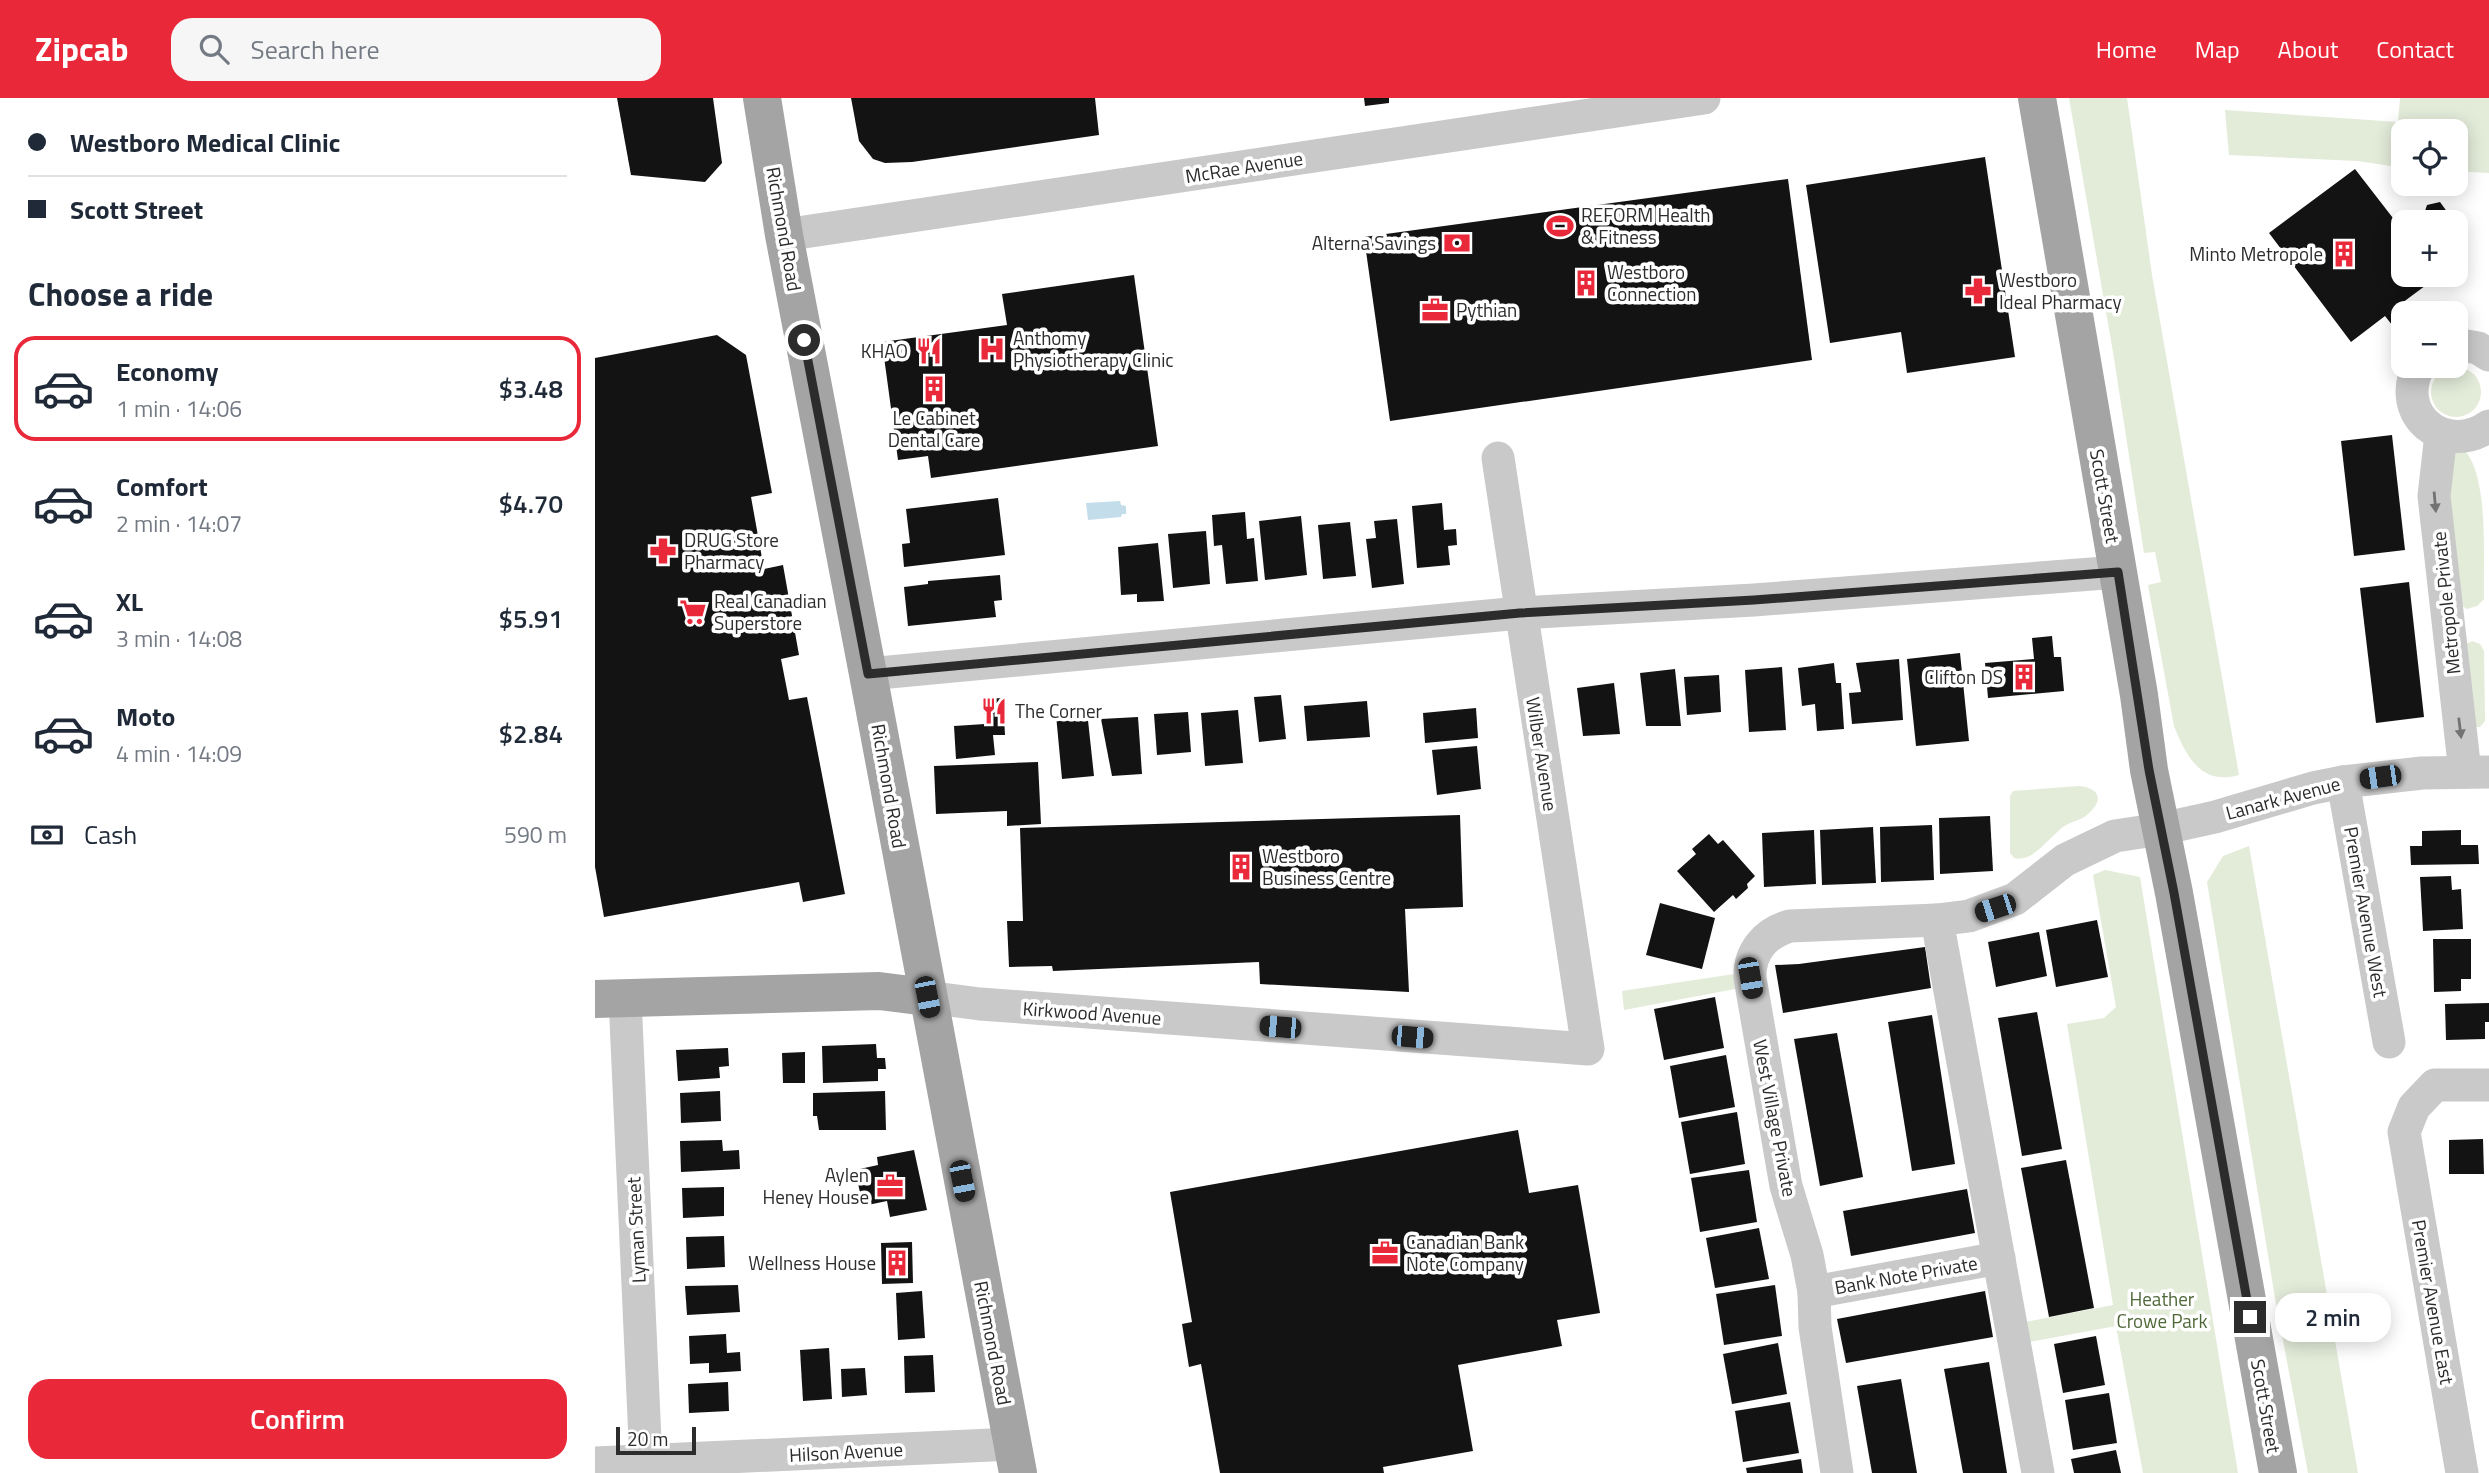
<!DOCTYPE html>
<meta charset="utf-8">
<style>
:root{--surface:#fff;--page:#f6f6f7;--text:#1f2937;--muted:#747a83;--line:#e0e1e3;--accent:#e9293a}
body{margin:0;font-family:"Titillium Web",sans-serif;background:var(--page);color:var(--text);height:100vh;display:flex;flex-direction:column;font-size:26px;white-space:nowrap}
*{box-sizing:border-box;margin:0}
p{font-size:23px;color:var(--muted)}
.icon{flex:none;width:38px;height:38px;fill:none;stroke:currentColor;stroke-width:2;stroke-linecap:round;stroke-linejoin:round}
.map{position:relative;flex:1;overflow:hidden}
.sheet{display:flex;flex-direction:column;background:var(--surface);width:595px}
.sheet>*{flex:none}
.hud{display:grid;align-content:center;height:154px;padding:0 28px;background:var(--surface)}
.tools{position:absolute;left:1796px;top:21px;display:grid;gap:14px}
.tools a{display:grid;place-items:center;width:77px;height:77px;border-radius:14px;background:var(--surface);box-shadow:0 4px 18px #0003;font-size:35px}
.scale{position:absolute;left:21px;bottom:18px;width:80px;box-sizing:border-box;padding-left:7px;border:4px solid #2c2c2c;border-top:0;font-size:19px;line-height:24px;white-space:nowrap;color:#2c2c2c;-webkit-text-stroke:5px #fff;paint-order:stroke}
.end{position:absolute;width:32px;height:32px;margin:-16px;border:9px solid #2c2c2c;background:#fff;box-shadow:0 0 0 4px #fff}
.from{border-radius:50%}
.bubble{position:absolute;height:49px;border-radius:21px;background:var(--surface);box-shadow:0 4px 18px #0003;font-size:23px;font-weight:600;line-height:49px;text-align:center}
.car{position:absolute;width:21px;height:42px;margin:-21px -10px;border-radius:9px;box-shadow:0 0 5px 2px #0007;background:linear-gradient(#222 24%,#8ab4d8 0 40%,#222 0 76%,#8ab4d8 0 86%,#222 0)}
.hud b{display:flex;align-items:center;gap:24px;height:66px;font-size:26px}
.hud b+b{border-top:2px solid var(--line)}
.hud i{width:18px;height:18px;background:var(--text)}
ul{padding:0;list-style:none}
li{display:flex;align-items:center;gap:21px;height:105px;margin:0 14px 10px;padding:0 14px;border:4px solid transparent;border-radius:21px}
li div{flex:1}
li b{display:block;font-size:26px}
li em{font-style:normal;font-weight:600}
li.current{border-color:var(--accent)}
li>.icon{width:63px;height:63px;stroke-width:1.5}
h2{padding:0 28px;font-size:32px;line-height:84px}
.pay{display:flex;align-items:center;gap:18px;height:77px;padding:0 28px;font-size:26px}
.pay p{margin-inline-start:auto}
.cta{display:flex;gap:14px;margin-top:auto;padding:14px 28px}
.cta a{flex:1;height:80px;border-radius:21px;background:var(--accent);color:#fff;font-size:28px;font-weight:600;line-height:80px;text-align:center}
header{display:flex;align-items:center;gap:42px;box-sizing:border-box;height:98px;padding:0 35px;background:var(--accent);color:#fff}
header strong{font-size:33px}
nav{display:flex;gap:38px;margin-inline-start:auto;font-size:24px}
.search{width:490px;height:63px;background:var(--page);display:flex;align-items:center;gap:18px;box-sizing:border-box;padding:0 24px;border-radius:21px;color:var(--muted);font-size:26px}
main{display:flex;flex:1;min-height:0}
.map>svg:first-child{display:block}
.green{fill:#e3ebd9}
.water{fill:#c4ddeb}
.building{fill:#131313}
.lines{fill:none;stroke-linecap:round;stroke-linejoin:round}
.minor{stroke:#c9c9c9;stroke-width:33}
.major{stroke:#a4a4a4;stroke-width:38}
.oneway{fill:#737373}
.route{stroke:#2c2c2c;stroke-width:9}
.labels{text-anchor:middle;stroke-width:7;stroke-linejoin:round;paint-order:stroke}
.street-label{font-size:19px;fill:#2c2c2c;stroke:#fff}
.poi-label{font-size:19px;fill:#2c2c2c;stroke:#fff;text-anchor:start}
.park-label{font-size:19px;fill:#506839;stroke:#fff}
</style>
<header>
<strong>Zipcab</strong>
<div class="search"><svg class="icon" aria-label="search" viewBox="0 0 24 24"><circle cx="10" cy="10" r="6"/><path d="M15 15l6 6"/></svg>Search here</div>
<nav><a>Home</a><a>Map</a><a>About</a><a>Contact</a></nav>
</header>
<main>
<section class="sheet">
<div class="hud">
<b><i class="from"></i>Westboro Medical Clinic</b>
<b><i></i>Scott Street</b>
</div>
<h2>Choose a ride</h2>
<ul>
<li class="current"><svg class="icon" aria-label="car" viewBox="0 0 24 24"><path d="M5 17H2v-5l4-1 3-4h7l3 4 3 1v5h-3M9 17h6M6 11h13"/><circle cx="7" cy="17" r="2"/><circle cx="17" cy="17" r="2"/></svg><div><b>Economy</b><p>1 min · 14:06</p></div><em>$3.48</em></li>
<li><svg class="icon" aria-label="car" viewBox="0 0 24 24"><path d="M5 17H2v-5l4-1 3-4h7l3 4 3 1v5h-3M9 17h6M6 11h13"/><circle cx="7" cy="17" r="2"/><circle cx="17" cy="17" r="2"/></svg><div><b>Comfort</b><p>2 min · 14:07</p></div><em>$4.70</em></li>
<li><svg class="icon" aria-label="car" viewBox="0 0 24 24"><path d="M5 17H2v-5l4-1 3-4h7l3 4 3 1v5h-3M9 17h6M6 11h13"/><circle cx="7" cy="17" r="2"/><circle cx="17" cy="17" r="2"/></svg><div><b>XL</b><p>3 min · 14:08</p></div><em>$5.91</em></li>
<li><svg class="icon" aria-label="car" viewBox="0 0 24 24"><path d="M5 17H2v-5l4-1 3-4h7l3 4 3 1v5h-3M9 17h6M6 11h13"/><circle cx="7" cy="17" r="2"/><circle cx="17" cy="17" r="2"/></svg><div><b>Moto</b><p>4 min · 14:09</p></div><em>$2.84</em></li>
</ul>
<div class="pay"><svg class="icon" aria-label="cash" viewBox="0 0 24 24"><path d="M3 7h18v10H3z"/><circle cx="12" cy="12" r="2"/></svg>Cash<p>590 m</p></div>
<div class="cta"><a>Confirm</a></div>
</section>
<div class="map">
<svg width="1894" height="1375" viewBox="0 0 1894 1375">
<rect width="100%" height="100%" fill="#fff"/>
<g class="green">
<path d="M1474 0H1532L1557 177 1644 677C1606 688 1591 658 1579 628L1553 487 1566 484 1560 454 1549 455 1519 260Z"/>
<polygon points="1805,0 1894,0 1894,75 1860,73 1860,33 1808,33 1808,70 1763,63 1634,57 1630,12 1803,24"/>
<circle cx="1861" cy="294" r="25"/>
<path d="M1862 353 1871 354C1894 382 1888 463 1889 501L1882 508 1872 511 1864 506 1848 393 1855 357Z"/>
<polygon points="1877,543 1885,546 1889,553 1890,623 1885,629 1879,629 1869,547"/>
<path d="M1484 688C1505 690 1509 702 1493 716 1486 723 1476 723 1468 729 1464 732 1460 736 1456 740 1446 749 1434 764 1419 760L1415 755V698L1418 693Z"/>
<polygon points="1654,748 1763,1375 1713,1375 1680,1200 1612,784 1628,758"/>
<polygon points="1510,772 1545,779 1643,1375 1548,1375 1521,1228 1434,1244 1430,1224 1518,1207 1472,926 1509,920 1521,909 1498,777"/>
<polygon points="1139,876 1140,891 1029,912 1027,893"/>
</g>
<polygon class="water" points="525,403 526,407 531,408 531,416 527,416 526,419 493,422 491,405"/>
<g class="building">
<polygon points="22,0 118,0 127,65 110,84 36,77"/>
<polygon points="256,0 500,0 504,37 317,64 290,65 278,61 264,43"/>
<polygon points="769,0 794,0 794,5 770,8"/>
<polygon points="1390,59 1420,259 1312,275 1306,234 1235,245 1211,87"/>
<polygon points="1760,71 1808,133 1808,177 1840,177 1842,179 1807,205 1815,215 1808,215 1808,241 1790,218 1756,244 1674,135"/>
<polygon points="1193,81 1217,262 795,323 769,139"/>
<polygon points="1845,104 1853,115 1850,124 1832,124 1828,119 1832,107"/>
<polygon points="539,177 563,348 336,380 333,358 303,362 287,244 412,227 407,196"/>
<polygon points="122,237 151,257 177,395 156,399 169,471 188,467 204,557 186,561 194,602 212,599 250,796 208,804 204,784 9,819 0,769 0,260"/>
<polygon points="1797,337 1810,452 1759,458 1746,343"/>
<polygon points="403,400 410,457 309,469 307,446 315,445 311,411"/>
<polygon points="847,405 849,432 861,431 862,447 853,448 855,467 822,470 817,408"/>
<polygon points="650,414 652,441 659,440 663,483 631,486 627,447 619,448 617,417"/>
<polygon points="706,418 712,477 670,482 664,423"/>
<polygon points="802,421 809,486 777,490 771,441 781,440 779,423"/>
<polygon points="755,424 761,478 728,481 723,427"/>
<polygon points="611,433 615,486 578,490 573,436"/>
<polygon points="563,445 569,503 542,504 542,496 526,497 523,449"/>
<polygon points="405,477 407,502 399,503 401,519 313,528 309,489 333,486 333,483"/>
<polygon points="1814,484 1829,619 1781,625 1765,490"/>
<polygon points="1457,538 1459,559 1466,559 1469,593 1393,600 1390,565 1439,561 1437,540"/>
<polygon points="1365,555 1374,643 1321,648 1312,561"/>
<polygon points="1304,561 1308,622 1257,626 1254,595 1266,594 1261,565"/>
<polygon points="1239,565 1241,585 1246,585 1249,631 1222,633 1220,606 1207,608 1203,570"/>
<polygon points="1187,569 1191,632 1154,634 1150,572"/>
<polygon points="1080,571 1086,628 1051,628 1045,575"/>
<polygon points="1124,577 1126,614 1092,617 1089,579"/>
<polygon points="1019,585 1025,636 988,638 982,590"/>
<polygon points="686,597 691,641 664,644 659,599"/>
<polygon points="408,600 410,637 398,637 400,657 361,661 359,628 390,626 389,601"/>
<polygon points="772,603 775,639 712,643 709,608"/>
<polygon points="881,610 883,640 830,645 828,615"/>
<polygon points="643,612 648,665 610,668 606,615"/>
<polygon points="492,613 499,678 467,681 461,617"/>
<polygon points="593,614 596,654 562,657 559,616"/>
<polygon points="543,619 547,676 517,678 506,621"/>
<polygon points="882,648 886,691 842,697 837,652"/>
<polygon points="443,664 446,726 412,728 412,713 341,716 339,668"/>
<polygon points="865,717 868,809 810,811 814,894 665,886 664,864 458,873 457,868 414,869 412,823 428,823 425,730"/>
<polygon points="1395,718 1398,773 1345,776 1344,720"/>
<polygon points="1337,727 1339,782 1286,784 1285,729"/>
<polygon points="1278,729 1281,785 1227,787 1225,732"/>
<polygon points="1219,732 1221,786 1169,789 1167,735"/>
<polygon points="1866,732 1866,747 1883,747 1884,766 1816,767 1815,748 1827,748 1827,733"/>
<polygon points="1114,736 1123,746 1128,742 1160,778 1152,786 1153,790 1141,801 1138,797 1119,814 1082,773 1101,756 1097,751"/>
<polygon points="1856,778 1857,792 1866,791 1868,831 1828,833 1825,779"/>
<polygon points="1065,805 1120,820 1107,871 1051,857"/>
<polygon points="1502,822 1513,879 1461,889 1451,832"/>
<polygon points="1444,834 1452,878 1401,889 1393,844"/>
<polygon points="1838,841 1876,841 1876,881 1866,881 1866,893 1839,894"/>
<polygon points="1330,849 1336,890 1188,915 1180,867 1204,866"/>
<polygon points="1120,899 1129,950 1069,962 1059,911"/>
<polygon points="1894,905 1894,924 1890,924 1890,941 1851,942 1850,906"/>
<polygon points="1442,914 1467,1051 1427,1058 1403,920"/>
<polygon points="1337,917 1360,1066 1317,1073 1293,924"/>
<polygon points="1242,935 1268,1079 1225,1088 1199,941"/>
<polygon points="281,946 282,960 290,960 291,971 283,971 283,983 228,985 227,948"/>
<polygon points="133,950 134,968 124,969 125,980 83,983 81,952"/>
<polygon points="210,954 210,985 188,985 187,955"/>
<polygon points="1131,957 1140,1009 1084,1020 1075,968"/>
<polygon points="125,993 126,1023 86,1025 85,995"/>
<polygon points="290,993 291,1032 224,1032 222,1018 218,1018 218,995"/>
<polygon points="1142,1014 1150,1066 1095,1076 1086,1024"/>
<polygon points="923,1032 934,1095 983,1087 1005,1215 962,1222 967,1248 863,1267 878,1353 788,1369 789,1375 625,1375 606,1266 594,1269 587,1226 597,1224 575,1094"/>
<polygon points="1888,1041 1889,1076 1854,1076 1854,1042"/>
<polygon points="127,1042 128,1053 144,1052 145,1071 86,1074 85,1043"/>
<polygon points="319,1052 332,1112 295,1119 292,1103 268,1108 260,1072 283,1067 282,1059"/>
<polygon points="1471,1062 1499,1210 1454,1219 1426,1070"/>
<polygon points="1154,1072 1162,1124 1105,1134 1096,1080"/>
<polygon points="129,1089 129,1118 88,1120 87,1090"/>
<polygon points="1372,1091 1380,1135 1256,1158 1248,1113"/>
<polygon points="1164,1130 1174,1181 1120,1190 1111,1140"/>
<polygon points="129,1138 130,1169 92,1171 91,1139"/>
<polygon points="317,1144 318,1185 287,1186 286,1145"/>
<polygon points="143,1187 145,1214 92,1217 90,1188"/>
<polygon points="1180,1187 1187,1238 1129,1247 1121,1196"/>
<polygon points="327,1193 330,1240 303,1242 301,1195"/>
<polygon points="1390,1193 1398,1239 1251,1265 1242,1221"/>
<polygon points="131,1236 132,1255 145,1254 146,1273 114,1275 114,1265 95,1266 94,1238"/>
<polygon points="1501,1238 1510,1287 1468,1295 1459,1246"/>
<polygon points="1183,1245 1192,1296 1137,1306 1128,1256"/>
<polygon points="234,1250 237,1301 208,1303 205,1252"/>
<polygon points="338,1257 340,1294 310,1295 309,1258"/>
<polygon points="1394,1264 1412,1375 1368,1375 1349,1271"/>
<polygon points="270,1270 272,1297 247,1299 246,1271"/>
<polygon points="1306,1281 1322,1375 1277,1375 1262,1288"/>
<polygon points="133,1284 134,1313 94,1315 93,1286"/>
<polygon points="1514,1295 1522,1345 1478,1352 1470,1302"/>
<polygon points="1195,1304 1204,1355 1148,1364 1140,1313"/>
<polygon points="1521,1352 1526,1375 1479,1375 1476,1361"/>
<polygon points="1206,1361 1208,1375 1152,1375 1151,1370"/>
</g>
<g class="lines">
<g class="minor">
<polyline points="189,137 1109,0"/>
<polyline points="1860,246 1883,250 1894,257"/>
<path d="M1824 268C1798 316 1850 359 1894 328"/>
<polyline points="1846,336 1839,398 1870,674"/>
<polyline points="273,576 925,515 1159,502 1523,474"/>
<polyline points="1748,684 1794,944"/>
<polyline points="1342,822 1443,1375"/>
<polyline points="332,899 385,906 993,951 903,360"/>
<polyline points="30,900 51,1364"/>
<polyline points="1219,1194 1404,1160"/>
<polyline points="0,1365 418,1346"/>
<path d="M1242 1375 1220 1229 1219 1194 1212 1157 1191 1088 1155 880C1154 854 1170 835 1195 828L1342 822 1374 818 1420 801 1470 762 1520 738 1566 731 1620 719 1718 690 1748 684 1827 675 1894 674"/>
<polyline points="1867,1375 1809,1034 1819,1009 1840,987 1894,987"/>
</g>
<g class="major">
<polyline points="167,0 189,137 273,576 423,1375"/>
<polyline points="1442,0 1544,597 1554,672 1579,795 1683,1375"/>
<polyline points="0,901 284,893 332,899"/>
</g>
</g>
<defs><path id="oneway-solid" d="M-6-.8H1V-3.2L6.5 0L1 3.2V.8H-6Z" transform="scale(1.75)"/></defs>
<g class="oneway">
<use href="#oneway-solid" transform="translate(1840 404) rotate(85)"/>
<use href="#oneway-solid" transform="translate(1865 630) rotate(83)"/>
</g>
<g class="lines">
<polyline class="route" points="209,242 273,576 925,515 1159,502 1523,474 1554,672 1579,795 1655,1219"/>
</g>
<defs>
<g id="stadium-bare" transform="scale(2.1)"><path d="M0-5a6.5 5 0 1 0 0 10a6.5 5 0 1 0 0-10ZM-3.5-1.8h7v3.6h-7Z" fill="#e9293a" stroke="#fff" stroke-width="2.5" paint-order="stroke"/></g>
<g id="bank-bare" transform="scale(2.1)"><path d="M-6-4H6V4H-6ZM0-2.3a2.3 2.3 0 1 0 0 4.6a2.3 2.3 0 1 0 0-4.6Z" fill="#e9293a" stroke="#fff" stroke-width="2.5" paint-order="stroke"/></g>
<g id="building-bare" transform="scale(2.1)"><path d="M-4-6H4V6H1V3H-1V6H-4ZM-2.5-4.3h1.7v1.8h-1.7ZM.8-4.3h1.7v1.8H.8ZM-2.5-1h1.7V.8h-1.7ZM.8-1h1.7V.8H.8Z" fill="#e9293a" stroke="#fff" stroke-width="2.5" paint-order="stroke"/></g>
<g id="pharmacy-bare" transform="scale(2.1)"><path d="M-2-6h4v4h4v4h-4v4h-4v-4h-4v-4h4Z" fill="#e9293a" stroke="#fff" stroke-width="2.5" paint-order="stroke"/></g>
<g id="office-bare" transform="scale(2.1)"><path d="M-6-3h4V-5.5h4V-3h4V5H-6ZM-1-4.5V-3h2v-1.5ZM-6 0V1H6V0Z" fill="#e9293a" stroke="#fff" stroke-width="2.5" paint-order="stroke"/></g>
<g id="hospital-bare" transform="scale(2.1)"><path d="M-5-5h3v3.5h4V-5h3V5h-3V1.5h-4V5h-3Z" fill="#e9293a" stroke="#fff" stroke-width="2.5" paint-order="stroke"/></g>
<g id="restaurant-bare" transform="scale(2.1)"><path d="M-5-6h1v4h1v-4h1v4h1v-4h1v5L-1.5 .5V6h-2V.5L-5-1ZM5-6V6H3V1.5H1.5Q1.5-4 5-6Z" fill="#e9293a" stroke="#fff" stroke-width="2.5" paint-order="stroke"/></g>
<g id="supermarket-bare" transform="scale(2.1)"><path d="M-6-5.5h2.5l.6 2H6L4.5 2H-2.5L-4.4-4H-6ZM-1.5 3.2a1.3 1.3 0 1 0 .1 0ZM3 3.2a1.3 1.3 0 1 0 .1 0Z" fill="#e9293a" stroke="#fff" stroke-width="2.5" paint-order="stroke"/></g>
</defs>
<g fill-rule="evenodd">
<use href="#stadium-bare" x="965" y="128"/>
<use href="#bank-bare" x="862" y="145"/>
<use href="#building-bare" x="1749" y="156"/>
<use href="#building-bare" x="991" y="185"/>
<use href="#pharmacy-bare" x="1383" y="193"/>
<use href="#office-bare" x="840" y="212"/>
<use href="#hospital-bare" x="397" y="251"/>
<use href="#restaurant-bare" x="334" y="253"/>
<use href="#building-bare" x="339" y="291"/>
<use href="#pharmacy-bare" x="68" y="453"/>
<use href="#supermarket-bare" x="98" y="514"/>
<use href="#building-bare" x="1429" y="579"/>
<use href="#restaurant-bare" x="399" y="613"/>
<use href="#building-bare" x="646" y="769"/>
<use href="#office-bare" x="295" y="1088"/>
<use href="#office-bare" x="790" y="1155"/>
<use href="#building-bare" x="302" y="1165"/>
</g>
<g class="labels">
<g class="street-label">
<text transform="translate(649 69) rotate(-9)" y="7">McRae Avenue</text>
<text transform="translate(189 131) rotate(80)" y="7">Richmond Road</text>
<text transform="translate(1510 398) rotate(80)" y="7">Scott Street</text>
<text transform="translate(1851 505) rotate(-96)" y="7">Metropole Private</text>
<text transform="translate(947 656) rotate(81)" y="7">Wilber Avenue</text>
<text transform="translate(294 688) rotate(80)" y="7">Richmond Road</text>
<text transform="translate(1688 700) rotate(-15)" y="7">Lanark Avenue</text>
<text transform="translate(1771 814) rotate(80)" y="7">Premier Avenue West</text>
<text transform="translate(497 915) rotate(4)" y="7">Kirkwood Avenue</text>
<text transform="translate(1180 1020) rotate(79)" y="7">West Village Private</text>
<text transform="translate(41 1132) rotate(-93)" y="7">Lyman Street</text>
<text transform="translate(1311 1177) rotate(-10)" y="7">Bank Note Private</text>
<text transform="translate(1838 1204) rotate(80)" y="7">Premier Avenue East</text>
<text transform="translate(398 1245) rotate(79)" y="7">Richmond Road</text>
<text transform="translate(1671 1308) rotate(80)" y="7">Scott Street</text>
<text transform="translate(251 1354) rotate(-3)" y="7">Hilson Avenue</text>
</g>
<g class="poi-label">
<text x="986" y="124">REFORM Health<tspan x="986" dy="22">&amp; Fitness</tspan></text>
<text x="841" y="152" text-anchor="end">Alterna Savings</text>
<text x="1728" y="163" text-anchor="end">Minto Metropole</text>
<text x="1012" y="181">Westboro<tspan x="1012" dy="22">Connection</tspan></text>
<text x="1404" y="189">Westboro<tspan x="1404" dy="22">Ideal Pharmacy</tspan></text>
<text x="861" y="219">Pythian</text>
<text x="418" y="247">Anthomy<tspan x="418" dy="22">Physiotherapy Clinic</tspan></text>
<text x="313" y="260" text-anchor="end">KHAO</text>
<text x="339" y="327" text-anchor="middle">Le Cabinet<tspan x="339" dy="22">Dental Care</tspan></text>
<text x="89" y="449">DRUG Store<tspan x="89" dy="22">Pharmacy</tspan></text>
<text x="119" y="510">Real Canadian<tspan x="119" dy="22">Superstore</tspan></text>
<text x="1408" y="586" text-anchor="end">Clifton DS</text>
<text x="420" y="620">The Corner</text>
<text x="667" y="765">Westboro<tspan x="667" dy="22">Business Centre</tspan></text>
<text x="274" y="1084" text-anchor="end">Aylen<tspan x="274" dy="22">Heney House</tspan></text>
<text x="811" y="1151">Canadian Bank<tspan x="811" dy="22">Note Company</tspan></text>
<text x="281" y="1172" text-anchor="end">Wellness House</text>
</g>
<g class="park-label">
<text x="1567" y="1208">Heather<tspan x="1567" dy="22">Crowe Park</tspan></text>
</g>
</g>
</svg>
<div class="tools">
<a><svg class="icon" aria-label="locate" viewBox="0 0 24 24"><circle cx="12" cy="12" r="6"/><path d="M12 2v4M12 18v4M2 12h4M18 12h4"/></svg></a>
<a>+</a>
<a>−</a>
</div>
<div class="scale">20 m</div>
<i class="end from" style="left:209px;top:242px"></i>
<i class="end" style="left:1655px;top:1219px"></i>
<div class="bubble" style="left:1680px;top:1195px;width:116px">2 min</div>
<i class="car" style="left:1785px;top:679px;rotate:262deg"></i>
<i class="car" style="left:1400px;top:810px;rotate:252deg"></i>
<i class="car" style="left:1155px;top:880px;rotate:170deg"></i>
<i class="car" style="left:332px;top:899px;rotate:169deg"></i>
<i class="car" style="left:685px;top:929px;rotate:275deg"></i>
<i class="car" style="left:817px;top:939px;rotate:95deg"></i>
<i class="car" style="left:367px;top:1083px;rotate:169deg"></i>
</div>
</main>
